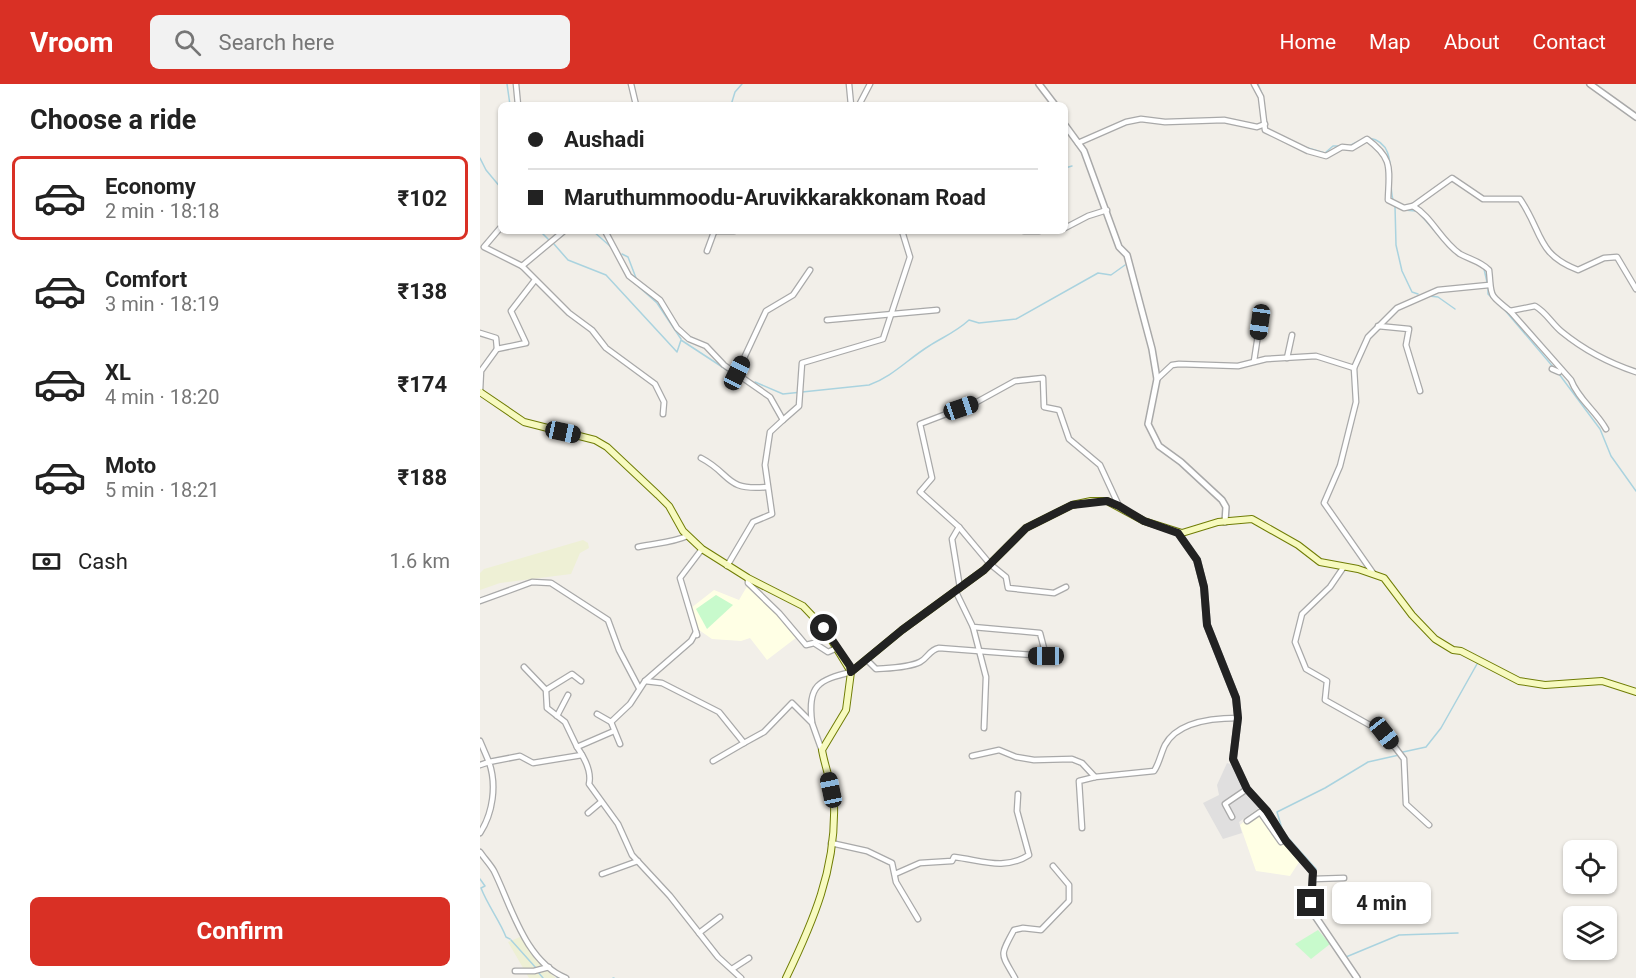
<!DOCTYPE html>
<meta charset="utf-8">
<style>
:root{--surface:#fff;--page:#f2f2f2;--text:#222;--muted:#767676;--line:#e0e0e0;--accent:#d93025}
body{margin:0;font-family:Roboto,sans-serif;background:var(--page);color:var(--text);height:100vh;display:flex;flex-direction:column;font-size:22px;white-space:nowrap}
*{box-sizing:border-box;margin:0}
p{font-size:20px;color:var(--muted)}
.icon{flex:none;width:33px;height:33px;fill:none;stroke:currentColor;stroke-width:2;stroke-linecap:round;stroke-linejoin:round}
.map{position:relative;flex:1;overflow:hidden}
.drawer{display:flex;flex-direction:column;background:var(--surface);width:480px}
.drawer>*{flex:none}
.banner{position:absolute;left:18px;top:18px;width:570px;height:132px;border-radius:9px;box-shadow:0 2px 4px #0004;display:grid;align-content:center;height:132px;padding:0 30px;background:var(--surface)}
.controls{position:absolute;left:1083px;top:756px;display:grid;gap:12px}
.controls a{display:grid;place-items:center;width:54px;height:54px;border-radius:9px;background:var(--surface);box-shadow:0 2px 4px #0004;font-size:30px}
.end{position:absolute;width:27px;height:27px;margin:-14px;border:8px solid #222;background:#fff;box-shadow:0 0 0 3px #fff}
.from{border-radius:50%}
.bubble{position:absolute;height:42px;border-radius:9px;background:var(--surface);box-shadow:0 2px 4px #0004;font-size:20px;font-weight:700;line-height:42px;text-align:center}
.car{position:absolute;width:18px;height:36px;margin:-18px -9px;border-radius:8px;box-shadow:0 0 4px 2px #0007;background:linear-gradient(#222 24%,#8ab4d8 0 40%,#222 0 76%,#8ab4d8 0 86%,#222 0)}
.banner b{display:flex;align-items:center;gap:21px;height:57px;font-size:22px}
.banner b+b{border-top:2px solid var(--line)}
.banner i{width:15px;height:15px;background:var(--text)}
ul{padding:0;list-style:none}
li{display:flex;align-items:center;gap:18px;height:84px;margin:0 12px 9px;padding:0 18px;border:3px solid transparent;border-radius:9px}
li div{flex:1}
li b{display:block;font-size:22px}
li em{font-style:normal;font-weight:700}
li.on{border-color:var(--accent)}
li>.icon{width:54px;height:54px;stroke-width:1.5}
h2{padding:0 30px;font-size:27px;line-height:72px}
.pay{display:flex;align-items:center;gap:15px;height:66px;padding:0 30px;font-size:22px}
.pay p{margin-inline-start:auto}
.cta{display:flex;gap:12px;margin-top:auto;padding:12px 30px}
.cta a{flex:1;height:69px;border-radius:9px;background:var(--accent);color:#fff;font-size:24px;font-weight:700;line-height:69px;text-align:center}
header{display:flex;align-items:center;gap:36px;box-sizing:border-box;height:84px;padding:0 30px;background:var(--accent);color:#fff}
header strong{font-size:28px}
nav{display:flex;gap:33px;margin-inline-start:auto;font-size:21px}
.search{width:420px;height:54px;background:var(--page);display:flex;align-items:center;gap:15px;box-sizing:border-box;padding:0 21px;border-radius:9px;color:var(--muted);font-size:22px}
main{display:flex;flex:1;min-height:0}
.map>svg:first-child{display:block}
.residential{fill:#e0dfdf}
.education{fill:#ffffe5}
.farmland{fill:#eef0d5}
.park{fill:#c8facc}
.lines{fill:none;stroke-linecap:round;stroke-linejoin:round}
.stream{stroke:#aad3df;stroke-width:1.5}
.minor-casing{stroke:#a9a9a9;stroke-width:7}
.tertiary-casing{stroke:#a9a9a9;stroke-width:8}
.secondary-casing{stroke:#707d05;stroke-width:8}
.minor{stroke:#fff;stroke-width:4.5}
.tertiary{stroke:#fff;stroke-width:5}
.secondary{stroke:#f7fabf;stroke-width:6}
.route{stroke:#222;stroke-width:8}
</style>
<header>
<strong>Vroom</strong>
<div class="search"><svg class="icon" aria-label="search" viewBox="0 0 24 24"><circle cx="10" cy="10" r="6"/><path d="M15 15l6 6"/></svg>Search here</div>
<nav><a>Home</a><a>Map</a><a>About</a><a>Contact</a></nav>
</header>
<main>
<section class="drawer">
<h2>Choose a ride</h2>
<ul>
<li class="on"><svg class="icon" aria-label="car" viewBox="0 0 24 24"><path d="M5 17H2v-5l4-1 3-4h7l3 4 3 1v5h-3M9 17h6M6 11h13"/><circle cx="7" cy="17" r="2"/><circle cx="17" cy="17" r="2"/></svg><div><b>Economy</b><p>2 min · 18:18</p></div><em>₹102</em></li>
<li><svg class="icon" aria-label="car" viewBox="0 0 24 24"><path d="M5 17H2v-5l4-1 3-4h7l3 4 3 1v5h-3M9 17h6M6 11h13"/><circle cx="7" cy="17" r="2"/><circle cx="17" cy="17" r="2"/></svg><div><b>Comfort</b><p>3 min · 18:19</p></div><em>₹138</em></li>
<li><svg class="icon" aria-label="car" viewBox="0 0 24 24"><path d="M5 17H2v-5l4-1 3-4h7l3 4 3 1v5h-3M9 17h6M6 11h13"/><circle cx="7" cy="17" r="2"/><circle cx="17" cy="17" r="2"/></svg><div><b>XL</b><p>4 min · 18:20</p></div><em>₹174</em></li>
<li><svg class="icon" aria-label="car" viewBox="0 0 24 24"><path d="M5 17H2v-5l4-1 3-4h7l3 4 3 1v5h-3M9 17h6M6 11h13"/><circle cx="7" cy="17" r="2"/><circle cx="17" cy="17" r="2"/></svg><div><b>Moto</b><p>5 min · 18:21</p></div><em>₹188</em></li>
</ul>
<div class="pay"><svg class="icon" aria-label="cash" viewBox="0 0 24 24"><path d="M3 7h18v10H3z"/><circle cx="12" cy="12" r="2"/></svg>Cash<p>1.6 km</p></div>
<div class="cta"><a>Confirm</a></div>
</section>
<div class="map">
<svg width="1156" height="894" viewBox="0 0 1156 894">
<rect width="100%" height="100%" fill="#f2efe9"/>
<polygon class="residential" points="747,679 753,681 780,723 759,738 762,749 743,755 723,719 739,711 737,701"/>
<g class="education">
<polygon points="269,499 321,550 287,576 270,554 261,557 232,555 219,546 211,524 234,506 259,516"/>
<polygon points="779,725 804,759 821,775 810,792 776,787 760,741"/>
</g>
<g class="farmland">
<polygon points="103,456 108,459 109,464 100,469 91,490 20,499 0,506 0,489 4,485"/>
<polygon points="40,853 71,890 76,894 49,894 28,858"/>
</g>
<g class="park">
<polygon points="236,511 253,521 227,545 216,525"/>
<polygon points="838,846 850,860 831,875 815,860"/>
</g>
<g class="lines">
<g class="stream">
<polyline points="27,0 30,21"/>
<polyline points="778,0 782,10"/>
<polyline points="251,21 255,8 262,0"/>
<path d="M889 54C919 59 907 95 913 116"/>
<polyline points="869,62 879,57"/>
<polyline points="828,64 845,69 853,62 859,62"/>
<polyline points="0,74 6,86 21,104"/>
<polyline points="585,84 592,82"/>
<polyline points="915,122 916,161 922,187 932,208 938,210"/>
<polyline points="924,126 936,127"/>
<polyline points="940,130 966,160"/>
<polyline points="60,147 69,156"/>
<polyline points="113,147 131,163"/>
<polyline points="74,160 88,176 126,191 197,268 201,256 253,290"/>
<polyline points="142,170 148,173 156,194"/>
<polyline points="1000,182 1004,185 1007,198"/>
<polyline points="159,203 177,219 201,255"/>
<polyline points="1008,204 1008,210 1017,219"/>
<polyline points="949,212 958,213 975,225"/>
<polyline points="1023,224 1074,284"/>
<polyline points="1079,290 1120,345 1131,372 1156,407"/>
<path d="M275 298 303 310 389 301C412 293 428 275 449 262 463 253 476 248 489 236L499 239 536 235 618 189 631 191 645 181"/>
<polyline points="923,668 946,663 961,644 997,580"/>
<path d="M0 795 5 802 1 804C8 822 20 837 26 853L30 855"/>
<polyline points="837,831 834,823 836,785 803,748 797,728 845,704 888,678 919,671"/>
<polyline points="31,856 56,884"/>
<polyline points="864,870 866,873 919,851 978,849"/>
<polyline points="58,888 63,894"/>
<polyline points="77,894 78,893"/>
<polyline points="133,894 134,894"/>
</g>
<g class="minor-casing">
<g id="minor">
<polyline points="36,0 38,21"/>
<polyline points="151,0 156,21"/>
<polyline points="369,0 371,21"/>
<path d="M774 0 781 13 785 46 828 67 846 72 862 63 872 64 887 55C914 75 909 85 908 116L924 124 933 122C952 133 961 157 980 170 991 176 1000 177 1009 186 1012 212 1007 209 1030 227L1055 222C1066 228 1072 240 1082 248 1104 266 1129 279 1156 288"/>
<polyline points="379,21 390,0"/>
<polyline points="598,59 646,38 661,35 685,38 744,36 777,43 785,40"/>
<path d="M933 122 972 94 1003 115H1040C1063 148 1056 170 1098 186L1124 174 1137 173 1156 205"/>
<polyline points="21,143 4,163 42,182 89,229 112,246 126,264 175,300 184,318 183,330"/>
<polyline points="585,144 608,132 627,126"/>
<polyline points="125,147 149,192 180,216 197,244 209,255 226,262 244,281 290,313 303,336 290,348 285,381 292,430 273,438 247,482"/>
<polyline points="232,147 254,147"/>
<polyline points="544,147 559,147"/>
<polyline points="227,167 234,148"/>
<polyline points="42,182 84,147"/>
<path d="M1030 227 1091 296C1098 315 1116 327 1126 345"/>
<polyline points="347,236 457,226"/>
<polyline points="898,242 929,245 926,261 940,307"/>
<polyline points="0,249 16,254 17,265"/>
<polyline points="807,274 812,251"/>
<polyline points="774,277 780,238"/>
<polyline points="1072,285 1079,288"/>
<polyline points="257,289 286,227 313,211 330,186"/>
<polyline points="677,295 692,281 699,280 758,282 786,275 836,272 874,284"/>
<polyline points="0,307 1,287 17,265 46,259 31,227 55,196"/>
<polyline points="303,336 319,322 322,279 403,255 430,173 422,147"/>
<path d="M221 374C252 390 244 407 287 403"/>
<polyline points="479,443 472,455 480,504"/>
<path d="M158 463C174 459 192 459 207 452"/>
<polyline points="863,484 850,503 822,530 815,558 826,585 847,597 845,616 904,649 924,675 926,720 949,741"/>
<polyline points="893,489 844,419 860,382 876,318 874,284 888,253 917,224 958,206 1009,201"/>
<polyline points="268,494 268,499 299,529 326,561 334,559 348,568 357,564"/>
<polyline points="586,503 574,509 528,504 526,493 510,480 479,443 440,408 452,394 440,340 495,319 535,297 563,294 564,323 579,326 589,355 620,381 639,422"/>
<polyline points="0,517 52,498 71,499 128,536 139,566 159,604"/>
<polyline points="493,543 506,593 504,644"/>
<polyline points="217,551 200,494 222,465"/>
<path d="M388 577 396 585C409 584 428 584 440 578 448 574 449 566 459 564L566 572 560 549 493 543 476 508"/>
<polyline points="44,583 66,606 67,624 85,638 97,663 134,647"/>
<polyline points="165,597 182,599 239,628 264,659 233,677"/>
<polyline points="66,606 92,590 101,597"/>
<polyline points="117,630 131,638 150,620 165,597 211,557 216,548"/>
<polyline points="77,632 88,611"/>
<polyline points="131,638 140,660"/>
<path d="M332 638C327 601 339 596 371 588"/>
<polyline points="0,657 9,678 0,681"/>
<polyline points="264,659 284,648 312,619 332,639 342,667"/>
<path d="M97 663C104 673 112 687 109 700L138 740 152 771 190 812 238 873 261 894"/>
<polyline points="492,672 519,666 536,673 554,676 592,675 602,679 615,693"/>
<polyline points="108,729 121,718"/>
<polyline points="752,733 745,720 767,705"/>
<polyline points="767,737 780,728 801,758 805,755"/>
<path d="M602 744 599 697 615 693 674 687C679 680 681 669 685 661 698 637 734 634 758 634"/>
<path d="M0 749C13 729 17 701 9 678L40 672 53 679 102 671"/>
<polyline points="351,759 387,767 412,779 416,798 438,835"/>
<path d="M0 768C4 774 10 780 14 787 31 821 45 878 86 894"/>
<polyline points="122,790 158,777"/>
<path d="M415 790 440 779 472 777 474 773C501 776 524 787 549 771L537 727 538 710"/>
<polyline points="833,795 864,794"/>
<polyline points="219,849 240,833"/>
<polyline points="252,885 269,874"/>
<polyline points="35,887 54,887 69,883"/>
<path d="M535 894C521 869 519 873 534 846L543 844 561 846 589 817V801L573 782"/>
</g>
</g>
<g class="tertiary-casing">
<g id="tertiary">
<polyline points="559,0 575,21"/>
<polyline points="1110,0 1156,33"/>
<polyline points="585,41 604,67 639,163 647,171 672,265 677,295 668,340 679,362 701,378 742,416 746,423 745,438"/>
<polyline points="698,449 717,476 724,503 727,541 756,614 758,634 753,675 767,705 787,727 806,757 833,788 831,826 877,894"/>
</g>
</g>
<g class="secondary-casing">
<g id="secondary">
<path d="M0 308 44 338 115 356 127 363 178 411 189 422 203 447 222 465 268 494 323 522 344 544 371 588 366 626 342 666C345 684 353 702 354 721 356 785 333 838 306 894"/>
<polyline points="371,588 422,546 504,486 546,444 592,421 611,417 627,417 664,437 702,449 738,438 772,435 818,461 840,478 878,485 904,494 932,531 955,555 973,566 981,567 1039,597 1065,601 1122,597 1156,608"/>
</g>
</g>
<use href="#minor" class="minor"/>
<use href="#tertiary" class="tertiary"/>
<use href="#secondary" class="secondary"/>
</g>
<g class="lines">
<polyline class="route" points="344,544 370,582 371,588 422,546 504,486 546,444 592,421 627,417 639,422 664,437 698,449 717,476 724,503 727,541 756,614 758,634 753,675 767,705 787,727 806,757 833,788 831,819"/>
</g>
</svg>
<div class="controls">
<a><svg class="icon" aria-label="locate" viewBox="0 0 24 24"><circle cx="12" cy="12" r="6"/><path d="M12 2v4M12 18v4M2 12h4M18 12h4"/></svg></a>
<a><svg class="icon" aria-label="layers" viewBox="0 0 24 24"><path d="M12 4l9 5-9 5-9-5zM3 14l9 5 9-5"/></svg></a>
</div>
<i class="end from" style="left:344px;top:544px"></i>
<i class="end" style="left:831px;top:819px"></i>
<div class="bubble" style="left:852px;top:798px;width:99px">4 min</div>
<i class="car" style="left:780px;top:238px;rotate:188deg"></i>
<i class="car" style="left:257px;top:289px;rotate:26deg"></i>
<i class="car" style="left:481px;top:324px;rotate:71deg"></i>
<i class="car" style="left:83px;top:348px;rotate:102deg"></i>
<i class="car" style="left:566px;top:572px;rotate:270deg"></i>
<i class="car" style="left:904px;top:649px;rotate:142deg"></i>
<i class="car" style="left:351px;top:706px;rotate:348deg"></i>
<div class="banner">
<b><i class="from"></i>Aushadi</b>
<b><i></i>Maruthummoodu-Aruvikkarakkonam Road</b>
</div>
</div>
</main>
